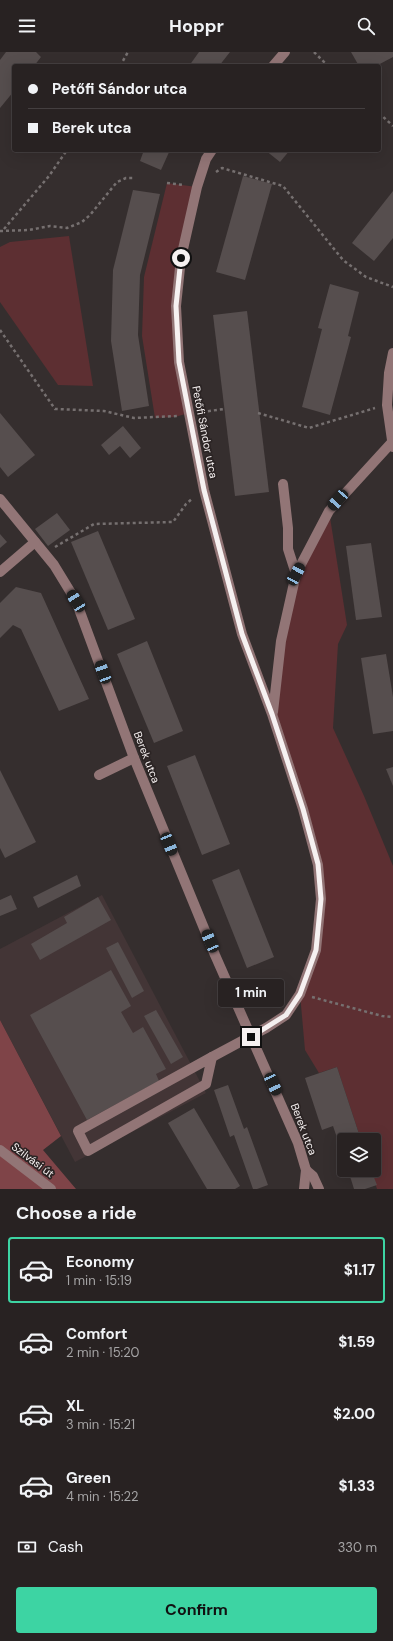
<!DOCTYPE html>
<meta charset="utf-8">
<style>
:root{--surface:#282222;--page:#302a2a;--text:#f1f3f6;--muted:#a5a4a5;--line:#443f40;--accent:#3dd4a3}
body{margin:0;font-family:"DM Sans",sans-serif;background:var(--page);color:var(--text);height:100vh;display:flex;flex-direction:column;font-size:15px;white-space:nowrap}
*{box-sizing:border-box;margin:0}
p{font-size:13px;color:var(--muted)}
.icon{flex:none;width:22px;height:22px;fill:none;stroke:currentColor;stroke-width:2;stroke-linecap:round;stroke-linejoin:round}
.map{position:relative;height:1137px;overflow:hidden}
.sheet{display:flex;flex-direction:column;background:var(--surface);flex:1}
.sheet>*{flex:none}
.banner{position:absolute;left:12px;top:12px;width:369px;height:88px;border-radius:4px;box-shadow:0 4px 16px #0002,0 0 0 1px var(--line);display:grid;align-content:center;height:88px;padding:0 16px;background:var(--surface)}
.fabs{position:absolute;left:337px;top:1081px;display:grid;gap:8px}
.fabs a{display:grid;place-items:center;width:44px;height:44px;border-radius:4px;background:var(--surface);box-shadow:0 4px 16px #0002,0 0 0 1px var(--line);font-size:20px}
.end{position:absolute;width:18px;height:18px;margin:-9px;border:5px solid #f6f1f1;background:#111;box-shadow:0 0 0 2px #111}
.from{border-radius:50%}
.bubble{position:absolute;height:28px;border-radius:4px;background:var(--surface);box-shadow:0 4px 16px #0002,0 0 0 1px var(--line);font-size:13px;font-weight:700;line-height:28px;text-align:center}
.car{position:absolute;width:12px;height:24px;margin:-12px -6px;border-radius:5px;box-shadow:0 0 3px 1px #0007;background:linear-gradient(#222 24%,#8ab4d8 0 40%,#222 0 76%,#8ab4d8 0 86%,#222 0)}
.banner b{display:flex;align-items:center;gap:14px;height:38px;font-size:15px}
.banner b+b{border-top:1px solid var(--line)}
.banner i{width:10px;height:10px;background:var(--text)}
ul{padding:0;list-style:none}
li{display:flex;align-items:center;gap:12px;height:66px;margin:0 8px 6px;padding:0 8px;border:2px solid transparent;border-radius:4px}
li div{flex:1}
li b{display:block;font-size:15px}
li em{font-style:normal;font-weight:700}
li.active{border-color:var(--accent)}
li>.icon{width:36px;height:36px;stroke-width:1.5}
h2{padding:0 16px;font-size:18px;line-height:48px}
.pay{display:flex;align-items:center;gap:10px;height:44px;padding:0 16px;font-size:15px}
.pay p{margin-inline-start:auto}
.cta{display:flex;gap:8px;margin-top:auto;padding:8px 16px}
.cta a{flex:1;height:46px;border-radius:4px;background:var(--accent);color:#111;font-size:16px;font-weight:700;line-height:46px;text-align:center}
header{display:flex;justify-content:space-between;align-items:center;height:52px;padding:0 16px;background:var(--surface);font-size:18px;font-weight:700}
.map>svg:first-child{display:block}
.built{fill:#433536}
.green{fill:#5d2f32}
.forest{fill:#7f4448}
.building{fill:#564e4e}
.lines{fill:none;stroke-linecap:round;stroke-linejoin:round}
.path{stroke:#767070;stroke-width:2.5;stroke-dasharray:3 3;stroke-linecap:butt}
.minor{stroke:#927576;stroke-width:10}
.route{stroke:#f6f1f1;stroke-width:5}
.labels{text-anchor:middle;stroke-width:3.5;stroke-linejoin:round;paint-order:stroke}
.street-label{font-size:11px;fill:#f6f1f1;stroke:#2b2424}
</style>
<header><svg class="icon" aria-label="menu" viewBox="0 0 24 24"><path d="M4 6h16M4 12h16M4 18h16"/></svg>Hoppr<svg class="icon" aria-label="search" viewBox="0 0 24 24"><circle cx="10" cy="10" r="6"/><path d="M15 15l6 6"/></svg></header>
<div class="map">
<svg width="393" height="1137" viewBox="0 0 393 1137">
<rect width="100%" height="100%" fill="#352e2e"/>
<polygon class="built" points="102,843 206,1041 75,1110 0,968 0,897"/>
<g class="green">
<polygon points="167,131 197,135 176,254 189,361 175,365 155,366 142,284 144,225"/>
<polygon points="69,184 93,334 58,333 0,250 0,195 10,190"/>
<polygon points="329,459 347,573 338,592 333,676 364,744 393,814 393,1137 377,1137 371,1118 374,1118 374,1088 361,1088 337,1015 319,1021 305,998 300,942 316,898 318,812 272,662 296,522"/>
</g>
<polygon class="forest" points="0,968 61,1084 43,1098 76,1137 0,1137"/>
<g class="building">
<polygon points="6,0 36,0 41,5 34,14 14,14 14,39 0,56 0,8"/>
<polygon points="199,0 230,0 219,14 189,14"/>
<polygon points="351,0 393,0 393,5 376,14 359,14"/>
<polygon points="144,98 170,98 161,118 140,109"/>
<polygon points="265,98 290,98 280,110"/>
<polygon points="243,124 272,132 245,228 216,220"/>
<polygon points="133,138 160,142 140,223 138,283 149,354 122,359 111,289 113,218"/>
<polygon points="393,139 393,186 374,209 352,191"/>
<polygon points="330,232 359,240 348,284 351,285 330,363 302,355 322,277 318,276"/>
<polygon points="247,259 269,440 235,444 213,263"/>
<polygon points="0,361 35,403 8,425 0,415"/>
<polygon points="123,374 141,396 130,406 120,394 109,403 101,393"/>
<polygon points="57,461 70,478 48,494 35,477"/>
<polygon points="98,479 135,567 108,578 71,490"/>
<polygon points="0,482 7,490 0,496"/>
<polygon points="371,491 382,565 356,568 346,494"/>
<polygon points="16,535 41,541 89,647 59,659 21,577 13,573 0,586 0,551"/>
<polygon points="147,589 183,679 154,691 117,602"/>
<polygon points="386,602 393,645 393,679 373,682 361,606"/>
<polygon points="195,703 230,792 202,803 167,714"/>
<polygon points="393,715 393,734 386,717"/>
<polygon points="0,718 36,790 5,806 0,796"/>
<polygon points="239,817 274,905 247,916 212,828"/>
<polygon points="77,823 81,834 38,856 33,845"/>
<polygon points="11,843 17,857 0,864 0,848"/>
<polygon points="98,845 111,868 40,908 31,892 67,871 64,865"/>
<polygon points="118,890 144,939 132,946 106,896"/>
<polygon points="111,918 131,954 121,960 133,981 143,975 166,1017 156,1022 159,1029 87,1068 30,963"/>
<polygon points="156,958 183,1005 171,1012 144,964"/>
<polygon points="337,1015 361,1088 344,1088 344,1106 333,1074 322,1078 305,1026"/>
<polygon points="228,1033 244,1077 247,1075 268,1133 257,1137 253,1137 234,1083 230,1085 214,1038"/>
<polygon points="194,1056 240,1134 235,1137 207,1137 168,1071"/>
<polygon points="348,1118 371,1118 377,1133 365,1137 354,1137"/>
</g>
<g class="lines">
<g class="path">
<polyline points="314,0 328,14"/>
<polyline points="120,14 128,0"/>
<polyline points="379,61 393,74"/>
<polyline points="216,120 222,116 283,134 343,208 366,225 393,235"/>
<polyline points="167,131 184,133"/>
<polyline points="4,177 49,124 67,98"/>
<polyline points="0,179 29,178 50,174 67,176 82,170 90,163 117,130 126,126 134,126"/>
<polyline points="0,278 55,357 104,359 134,366 177,364"/>
<polyline points="202,360 224,357"/>
<polyline points="258,361 309,376 375,356"/>
<polyline points="55,495 94,472 173,470 186,452 193,446"/>
<polyline points="312,945 382,964 393,965"/>
</g>
<g class="minor">
<polyline points="273,14 285,0"/>
<polyline points="393,301 389,321 387,353 393,395"/>
<polyline points="283,432 288,476 288,497 296,522"/>
<polyline points="0,447 54,513 76,549 134,706 215,903 298,1091 306,1118 304,1137"/>
<polyline points="0,520 35,490"/>
<polyline points="273,660 281,589 296,522 329,459 393,389"/>
<polyline points="99,723 134,706"/>
<polyline points="212,1005 266,976 286,963 300,942 316,898 321,847 318,813 303,757 272,662 242,582 204,438 179,310 176,254 181,206 197,135 206,107 212,98"/>
<polygon points="212,1005 206,1032 88,1099 78,1079"/>
<polyline points="0,1098 51,1137"/>
<polyline points="306,1118 313,1124 319,1137"/>
</g>
</g>
<g class="lines">
<polyline class="route" points="181,206 176,254 179,310 204,438 242,582 272,662 303,757 318,812 321,847 316,898 300,942 286,963 251,985"/>
</g>
<g class="labels">
<g class="street-label">
<text transform="translate(205 380) rotate(79)" y="4">Petőfi Sándor utca</text>
<text transform="translate(147 705) rotate(69)" y="4">Berek utca</text>
<text transform="translate(304 1077) rotate(69)" y="4">Berek utca</text>
<text transform="translate(33 1108) rotate(37)" y="4">Szilvási út</text>
</g>
</g>
</svg>
<div class="fabs">
<a><svg class="icon" aria-label="layers" viewBox="0 0 24 24"><path d="M12 4l9 5-9 5-9-5zM3 14l9 5 9-5"/></svg></a>
</div>
<i class="end from" style="left:181px;top:206px"></i>
<i class="end" style="left:251px;top:985px"></i>
<div class="bubble" style="left:218px;top:927px;width:66px">1 min</div>
<i class="car" style="left:338px;top:448px;rotate:222deg"></i>
<i class="car" style="left:296px;top:522px;rotate:28deg"></i>
<i class="car" style="left:76px;top:549px;rotate:328deg"></i>
<i class="car" style="left:103px;top:620px;rotate:340deg"></i>
<i class="car" style="left:169px;top:792px;rotate:158deg"></i>
<i class="car" style="left:210px;top:889px;rotate:337deg"></i>
<i class="car" style="left:273px;top:1032px;rotate:155deg"></i>
<div class="banner">
<b><i class="from"></i>Petőfi Sándor utca</b>
<b><i></i>Berek utca</b>
</div>
</div>
<section class="sheet">
<h2>Choose a ride</h2>
<ul>
<li class="active"><svg class="icon" aria-label="car" viewBox="0 0 24 24"><path d="M5 17H2v-5l4-1 3-4h7l3 4 3 1v5h-3M9 17h6M6 11h13"/><circle cx="7" cy="17" r="2"/><circle cx="17" cy="17" r="2"/></svg><div><b>Economy</b><p>1 min · 15:19</p></div><em>$1.17</em></li>
<li><svg class="icon" aria-label="car" viewBox="0 0 24 24"><path d="M5 17H2v-5l4-1 3-4h7l3 4 3 1v5h-3M9 17h6M6 11h13"/><circle cx="7" cy="17" r="2"/><circle cx="17" cy="17" r="2"/></svg><div><b>Comfort</b><p>2 min · 15:20</p></div><em>$1.59</em></li>
<li><svg class="icon" aria-label="car" viewBox="0 0 24 24"><path d="M5 17H2v-5l4-1 3-4h7l3 4 3 1v5h-3M9 17h6M6 11h13"/><circle cx="7" cy="17" r="2"/><circle cx="17" cy="17" r="2"/></svg><div><b>XL</b><p>3 min · 15:21</p></div><em>$2.00</em></li>
<li><svg class="icon" aria-label="car" viewBox="0 0 24 24"><path d="M5 17H2v-5l4-1 3-4h7l3 4 3 1v5h-3M9 17h6M6 11h13"/><circle cx="7" cy="17" r="2"/><circle cx="17" cy="17" r="2"/></svg><div><b>Green</b><p>4 min · 15:22</p></div><em>$1.33</em></li>
</ul>
<div class="pay"><svg class="icon" aria-label="cash" viewBox="0 0 24 24"><path d="M3 7h18v10H3z"/><circle cx="12" cy="12" r="2"/></svg>Cash<p>330 m</p></div>
<div class="cta"><a>Confirm</a></div>
</section>
